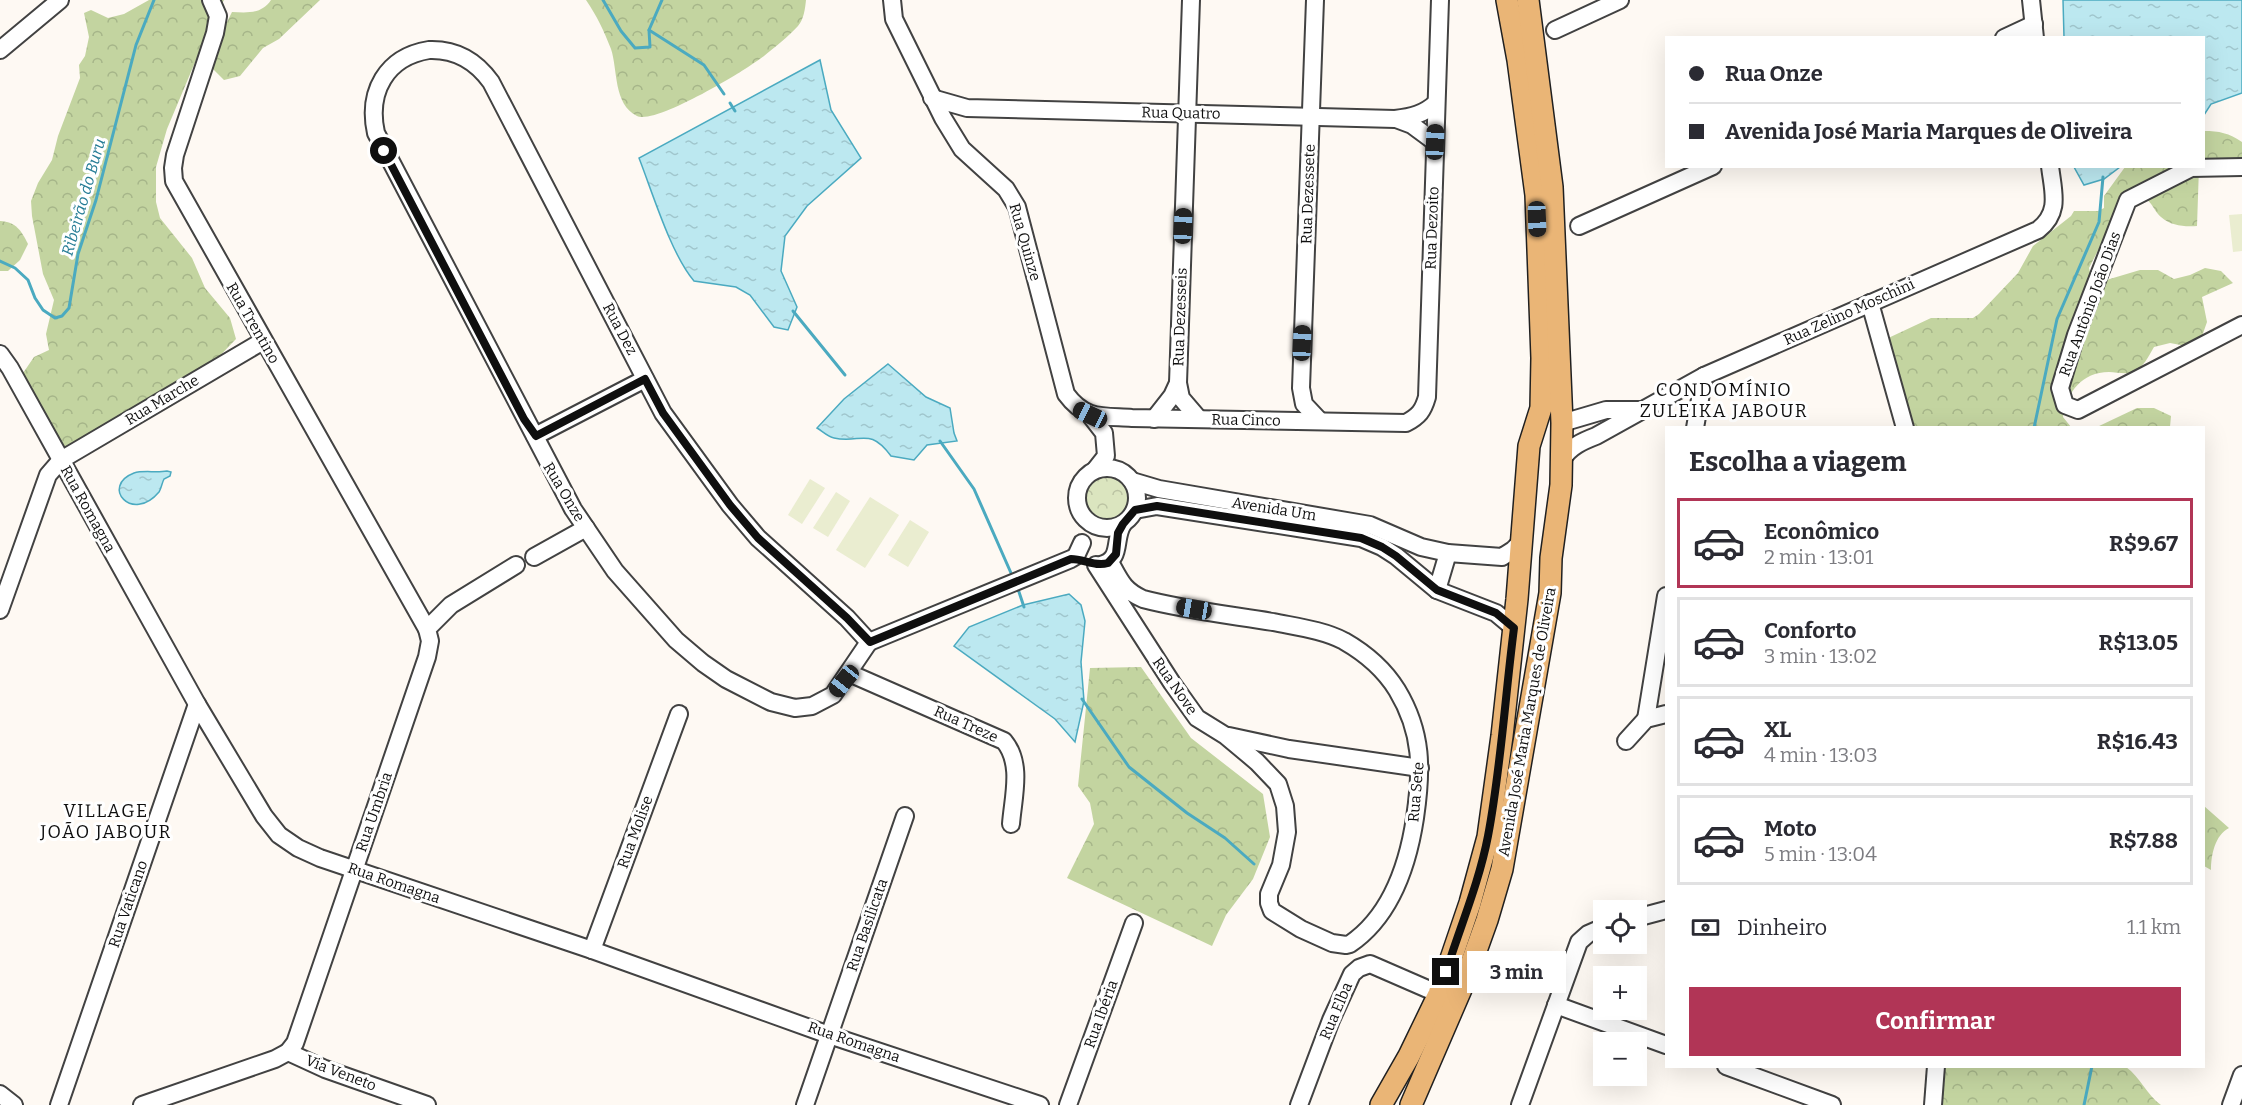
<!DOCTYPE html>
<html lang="pt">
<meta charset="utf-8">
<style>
:root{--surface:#fff;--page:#f2f2f3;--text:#2b2b33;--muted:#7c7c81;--line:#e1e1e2;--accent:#b13556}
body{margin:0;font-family:Bitter,serif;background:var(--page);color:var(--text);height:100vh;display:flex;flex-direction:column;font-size:22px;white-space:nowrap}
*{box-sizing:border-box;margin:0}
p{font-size:20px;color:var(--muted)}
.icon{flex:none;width:33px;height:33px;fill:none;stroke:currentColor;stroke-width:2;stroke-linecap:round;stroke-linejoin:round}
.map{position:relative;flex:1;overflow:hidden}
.drawer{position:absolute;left:1665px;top:426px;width:540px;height:642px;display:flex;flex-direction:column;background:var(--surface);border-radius:0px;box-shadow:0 6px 24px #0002}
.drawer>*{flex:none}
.hud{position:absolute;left:1665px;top:36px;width:540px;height:132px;border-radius:0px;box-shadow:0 6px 24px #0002;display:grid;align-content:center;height:132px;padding:0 24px;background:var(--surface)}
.tools{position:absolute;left:1593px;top:900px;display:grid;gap:12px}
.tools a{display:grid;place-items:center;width:54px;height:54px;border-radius:0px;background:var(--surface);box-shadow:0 6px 24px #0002;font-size:30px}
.end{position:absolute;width:27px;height:27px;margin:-14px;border:8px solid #0f0f0f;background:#fff;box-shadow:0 0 0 3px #fff}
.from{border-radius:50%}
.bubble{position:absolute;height:42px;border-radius:0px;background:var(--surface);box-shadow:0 6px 24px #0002;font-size:20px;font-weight:700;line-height:42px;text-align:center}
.car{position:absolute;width:18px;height:36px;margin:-18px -9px;border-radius:8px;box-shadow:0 0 4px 2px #0007;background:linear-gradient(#222 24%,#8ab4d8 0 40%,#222 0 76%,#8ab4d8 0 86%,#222 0)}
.hud b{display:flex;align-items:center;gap:21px;height:57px;font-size:22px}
.hud b+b{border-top:2px solid var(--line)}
.hud i{width:15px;height:15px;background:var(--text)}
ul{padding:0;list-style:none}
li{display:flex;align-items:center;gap:18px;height:90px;margin:0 12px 9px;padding:0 12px;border:3px solid var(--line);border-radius:0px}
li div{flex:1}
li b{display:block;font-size:22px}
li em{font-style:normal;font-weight:700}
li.current{border-color:var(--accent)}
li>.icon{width:54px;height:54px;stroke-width:1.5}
h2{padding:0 24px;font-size:27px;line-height:72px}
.pay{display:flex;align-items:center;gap:15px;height:66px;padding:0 24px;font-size:22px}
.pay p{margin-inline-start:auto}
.button{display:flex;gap:12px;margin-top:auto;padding:12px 24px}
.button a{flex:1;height:69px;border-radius:0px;background:var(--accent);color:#fff;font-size:24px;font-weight:700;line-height:69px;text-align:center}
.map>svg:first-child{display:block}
.forest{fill:url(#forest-crowns)}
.park{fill:url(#park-crowns)}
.pitch{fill:#eaedd0}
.water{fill:url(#water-ripples);stroke:#4baac0;stroke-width:1.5}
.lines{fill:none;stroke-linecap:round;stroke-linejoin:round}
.stream{stroke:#4baac0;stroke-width:3}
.minor-casing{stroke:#424242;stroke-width:20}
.major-casing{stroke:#202020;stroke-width:24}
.minor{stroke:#fff;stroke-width:16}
.major{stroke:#eab576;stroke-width:21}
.route{stroke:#0f0f0f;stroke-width:8}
.labels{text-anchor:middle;stroke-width:6;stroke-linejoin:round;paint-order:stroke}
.street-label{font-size:15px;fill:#0f0f0f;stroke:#fff}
.water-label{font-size:16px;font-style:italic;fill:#257c95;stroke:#fff}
.quarter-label{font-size:18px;letter-spacing:1.5px;fill:#0f0f0f;stroke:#fff}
</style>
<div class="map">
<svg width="2242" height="1105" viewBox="0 0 2242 1105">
<defs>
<pattern id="forest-crowns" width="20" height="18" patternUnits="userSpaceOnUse" patternTransform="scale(1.5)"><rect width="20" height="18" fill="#c3d4a0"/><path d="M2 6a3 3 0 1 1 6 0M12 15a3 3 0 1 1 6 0" fill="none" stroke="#a6b589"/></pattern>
<pattern id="park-crowns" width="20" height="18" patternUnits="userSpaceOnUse" patternTransform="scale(1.5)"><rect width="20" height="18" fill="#dbe5bf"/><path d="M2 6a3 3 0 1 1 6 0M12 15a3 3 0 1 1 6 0" fill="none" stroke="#bbc3a3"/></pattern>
<pattern id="water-ripples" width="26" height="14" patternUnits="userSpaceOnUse" patternTransform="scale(1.5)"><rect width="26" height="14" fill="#bce8f0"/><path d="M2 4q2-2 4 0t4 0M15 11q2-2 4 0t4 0" fill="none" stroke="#a0c6cd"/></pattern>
</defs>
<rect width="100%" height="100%" fill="#fef9f3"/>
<g class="forest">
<polygon points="149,0 224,0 209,29 167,129 156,167 156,202 160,218 192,258 205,288 230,318 236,339 210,366 65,456 21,376 34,357 49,350 46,334 54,300 43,274 32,216 31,201 38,183 52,160 58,136 80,78 79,65 85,56 89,37 84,13 91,10 108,18 124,14"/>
<path d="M271 0H320L279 39 263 48 240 76 224 80 212 68 216 44 232 12C247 13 262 14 271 0Z"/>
<path d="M586 0H806C805 9 804 19 798 26 788 37 775 47 764 56 746 70 656 125 637 116 613 104 618 70 611 49 604 31 597 16 586 0Z"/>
<path d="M2204 131C2219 131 2229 133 2242 142V162L2237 160 2204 159Z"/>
<path d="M2125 167H2199L2197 226C2185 227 2171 226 2161 217 2152 209 2154 202 2141 197L2113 221 2089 268 2093 284 2140 270H2158L2174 279 2190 275 2205 268 2221 271 2233 283 2202 297 2207 322 2201 339 2186 346 2170 343 2154 347C2148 357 2144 367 2133 372 2127 375 2116 372 2109 372 2082 372 2067 392 2063 417L2071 427H1909L1910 416 1898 385V370L1884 340 1931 318H1973L1979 314 2018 273 2033 246 2071 216 2074 211H2098L2104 208V196Z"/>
<path d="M0 221C16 222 21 230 28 244L20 260 8 271H0Z"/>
<polygon points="2137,408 2154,408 2171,416 2170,427 2097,427"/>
<polygon points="1141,667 1191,738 1263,794 1270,837 1253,879 1226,915 1212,946 1067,878 1094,824 1090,803 1078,786 1090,668"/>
<path d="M2204 806 2229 828C2215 835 2211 855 2211 870L2204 866Z"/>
<path d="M1945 1066 2126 1067C2140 1077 2147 1095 2161 1105H1938L1945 1080Z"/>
</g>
<circle class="park" cx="1107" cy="499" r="23"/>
<g class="pitch">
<polygon points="2242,214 2242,251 2233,252 2229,215"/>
<polygon points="810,479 825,488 802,524 788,515"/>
<polygon points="836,492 850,501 828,537 813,528"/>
<polygon points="870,497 899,515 865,568 836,550"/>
<polygon points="910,520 929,532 908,567 888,555"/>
</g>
<g class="water">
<polygon points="2063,0 2242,0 2242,93 2211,104 2204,115 2204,38 2064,37"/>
<path d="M820 60 831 110 861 158 807 206 785 236 781 271 797 307 788 330 774 327 750 295 736 287 694 281C671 254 653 194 639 158Z"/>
<polygon points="2074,167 2120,167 2104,179 2084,185"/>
<path d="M888 364 926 397 950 408 954 433 957 441 927 445 914 460 891 456C869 426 861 444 834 438 828 437 822 431 817 428L844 399Z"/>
<path d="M167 471 171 472 170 476 164 479C162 483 161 489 159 492 132 524 100 486 134 473 143 470 156 473 167 471Z"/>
<polygon points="1069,594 1081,605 1085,621 1081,662 1084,701 1075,742 1055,719 954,646 969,627 1023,605"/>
</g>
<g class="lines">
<g class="stream">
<polyline points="603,0 621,31 635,48 650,47 649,30 662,0"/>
<polyline points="649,30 704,65 724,94"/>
<polyline points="730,103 735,111"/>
<polyline points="0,261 15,268 28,280 35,298 43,310 55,318 62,316 69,308 78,254 96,200 136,45 154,0"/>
<polyline points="793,311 845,375"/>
<polyline points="2034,428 2057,319 2099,222 2103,177"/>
<polyline points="940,441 974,489 1011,573"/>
<polyline points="1018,589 1024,607"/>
<polyline points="1082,699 1129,767 1187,813 1225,838 1254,864"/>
<polyline points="2084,1105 2092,1066"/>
</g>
<g class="minor-casing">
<g id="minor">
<polyline points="211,0 218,16 215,33 175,155 173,168 174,181 427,629"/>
<path d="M892 0 894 19 943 118 962 149 1006 189 1017 207 1066 394C1085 420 1102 416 1132 418L1406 423C1419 416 1423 411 1427 397L1440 0"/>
<polyline points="1191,0 1178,383 1181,398 1199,419"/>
<polyline points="1315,0 1301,388 1304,404 1320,421"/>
<polyline points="2031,0 2035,38"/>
<polyline points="1555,30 1620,0"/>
<polyline points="2004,38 2034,24"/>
<polyline points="0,50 60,0"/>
<path d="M429 50C456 49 476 61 491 82L663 413 730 505 758 538 847 618 869 642 833 695 812 706 795 708 771 702 726 679 703 663 676 640 615 571 573 509 376 133C367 92 386 57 429 50Z"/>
<path d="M932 98 967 108 1395 119C1412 117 1424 114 1436 103"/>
<polyline points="1396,119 1412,125 1435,142"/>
<polyline points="2242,167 2191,168 2128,200 2076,335 2060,388 2065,405 2078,410 2242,325"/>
<polyline points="1579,226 1713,166"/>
<polyline points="1870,303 1905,428"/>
<polyline points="0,354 10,368 197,704 264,816 279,835 298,848 320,858 592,950 829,1035 1040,1105"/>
<polyline points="1090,415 1104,433 1106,456 1095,470"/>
<polyline points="1154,419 1172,396 1178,383"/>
<polyline points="1562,423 1606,410 1642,410"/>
<polyline points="1695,428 1704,376"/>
<polyline points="535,436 645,379"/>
<path d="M1562 460C1569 447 1583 441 1596 436L1704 376 2038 230C2061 212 2053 192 2050 166"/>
<circle cx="1107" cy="498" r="30"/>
<polyline points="1132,481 1159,489 1370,525 1421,547 1448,553 1502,557 1513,550 1522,541"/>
<polyline points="1135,510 1157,506 1361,538 1382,547 1396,556 1437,590 1496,613 1514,628"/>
<polyline points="534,557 586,528"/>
<path d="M1096 565 1172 683 1197 718 1226 736 1257 762 1278 784 1285 806 1287 832 1281 865 1269 894V903L1272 911 1301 929 1332 943 1346 945 1350 944C1391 916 1408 864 1415 818 1422 770 1423 733 1397 690 1384 669 1365 653 1344 641 1323 630 1297 627 1273 622 1230 615 1185 610 1143 599 1123 590 1120 580 1110 562"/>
<path d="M1101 565C1123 559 1113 539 1123 524"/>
<polyline points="1437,590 1448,553"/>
<polyline points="0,610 48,475 61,460 263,341"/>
<polyline points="869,642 1071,559 1076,556 1082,543"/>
<path d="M849 673 1004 741C1023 764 1013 797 1011 824"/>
<polyline points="1646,719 1666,596"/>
<polyline points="1229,736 1289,749 1420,768"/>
<polyline points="1626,741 1646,719 1666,714"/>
<polyline points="1636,918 1666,910"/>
<polyline points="592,950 679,714"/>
<polyline points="1556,1005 1666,1045"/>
<polyline points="288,1052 325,1069 427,1105"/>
<polyline points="1726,1066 1832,1105"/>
<polyline points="0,1094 14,1105"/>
<polyline points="59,1105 197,704"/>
<polyline points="142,1105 275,1059 288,1052 295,1043 427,657 430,641 427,629 451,605 516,565"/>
<polyline points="805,1105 905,816"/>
<polyline points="1068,1105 1134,923"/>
<polyline points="1299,1105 1331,1020 1352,974 1359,968 1370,964 1439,994"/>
<polyline points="1520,1105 1579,942 1588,934 1604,927"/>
<polyline points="1933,1105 1936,1066"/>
<polyline points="2231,1105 2242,1075"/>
</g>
</g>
<g class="major-casing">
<g id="major">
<polyline points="1381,1105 1409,1056 1439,994 1470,903 1488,837 1502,736 1517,599 1529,446 1541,408 1542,358 1536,195 1518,60 1507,0"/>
<polyline points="1411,1105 1468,973 1487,920 1502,869 1550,593 1551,558 1561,485 1562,423 1552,187 1528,0"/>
</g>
</g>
<use href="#minor" class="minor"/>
<use href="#major" class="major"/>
</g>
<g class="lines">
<path class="route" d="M384 151 524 419 536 436 645 379 663 413 730 505 758 538 847 618 870 642 1071 559C1084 559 1095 567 1108 563L1116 554 1118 533 1123 524 1135 510 1157 506 1361 538 1382 547 1396 556 1437 590 1496 613 1514 628C1505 697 1501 768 1488 836 1479 883 1460 927 1446 972"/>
</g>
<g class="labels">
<g class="street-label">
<text transform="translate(1181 113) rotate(1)" y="5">Rua Quatro</text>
<text transform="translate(1308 194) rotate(-88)" y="5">Rua Dezessete</text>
<text transform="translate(1432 228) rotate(-88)" y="5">Rua Dezoito</text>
<text transform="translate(1025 242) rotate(74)" y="5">Rua Quinze</text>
<text transform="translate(2090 304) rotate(-70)" y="5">Rua Antônio João Dias</text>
<text transform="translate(1849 312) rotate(-24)" y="5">Rua Zelino Moschini</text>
<text transform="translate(1180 317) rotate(-88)" y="5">Rua Dezesseis</text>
<text transform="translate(253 323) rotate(60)" y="5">Rua Trentino</text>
<text transform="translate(620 329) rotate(62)" y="5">Rua Dez</text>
<text transform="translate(162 400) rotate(-31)" y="5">Rua Marche</text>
<text transform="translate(1246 420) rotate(1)" y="5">Rua Cinco</text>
<text transform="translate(564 492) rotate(59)" y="5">Rua Onze</text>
<text transform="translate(88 509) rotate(61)" y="5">Rua Romagna</text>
<text transform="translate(1274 509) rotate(9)" y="5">Avenida Um</text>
<text transform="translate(1175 686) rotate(55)" y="5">Rua Nove</text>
<text transform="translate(1527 722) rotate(-80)" y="5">Avenida José Maria Marques de Oliveira</text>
<text transform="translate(966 724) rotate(24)" y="5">Rua Treze</text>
<text transform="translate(1416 792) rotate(-85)" y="5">Rua Sete</text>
<text transform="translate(374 812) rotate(-71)" y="5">Rua Umbria</text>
<text transform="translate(635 832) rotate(-70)" y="5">Rua Molise</text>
<text transform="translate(394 883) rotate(19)" y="5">Rua Romagna</text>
<text transform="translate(128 904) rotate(-71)" y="5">Rua Vaticano</text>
<text transform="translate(867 925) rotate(-71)" y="5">Rua Basilicata</text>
<text transform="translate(1336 1011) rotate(-67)" y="5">Rua Elba</text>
<text transform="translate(1101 1014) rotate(-70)" y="5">Rua Ibéria</text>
<text transform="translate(854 1042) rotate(19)" y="5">Rua Romagna</text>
<text transform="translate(341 1073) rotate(21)" y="5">Via Veneto</text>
</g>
<g class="water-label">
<text transform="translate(83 197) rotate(-74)" y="6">Ribeirão do Buru</text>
</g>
<g class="quarter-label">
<text x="1724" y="396">CONDOMÍNIO<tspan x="1724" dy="21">ZULEIKA JABOUR</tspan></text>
<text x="106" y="817">VILLAGE<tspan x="106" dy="21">JOÃO JABOUR</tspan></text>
</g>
</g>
</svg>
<div class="tools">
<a><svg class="icon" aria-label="locate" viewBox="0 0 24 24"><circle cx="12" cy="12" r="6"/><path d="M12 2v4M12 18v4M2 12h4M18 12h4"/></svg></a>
<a>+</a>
<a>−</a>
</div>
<i class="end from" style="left:384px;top:151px"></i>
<i class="end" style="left:1446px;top:972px"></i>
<div class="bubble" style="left:1467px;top:951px;width:99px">3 min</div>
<i class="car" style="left:1435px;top:142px;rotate:2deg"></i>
<i class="car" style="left:1537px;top:219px;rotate:178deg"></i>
<i class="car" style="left:1183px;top:226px;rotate:2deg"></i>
<i class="car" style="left:1302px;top:343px;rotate:2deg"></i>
<i class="car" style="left:1090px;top:415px;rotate:295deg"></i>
<i class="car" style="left:1194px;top:609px;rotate:280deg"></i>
<i class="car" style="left:844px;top:681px;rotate:219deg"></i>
<div class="hud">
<b><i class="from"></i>Rua Onze</b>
<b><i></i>Avenida José Maria Marques de Oliveira</b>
</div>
<section class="drawer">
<h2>Escolha a viagem</h2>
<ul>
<li class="current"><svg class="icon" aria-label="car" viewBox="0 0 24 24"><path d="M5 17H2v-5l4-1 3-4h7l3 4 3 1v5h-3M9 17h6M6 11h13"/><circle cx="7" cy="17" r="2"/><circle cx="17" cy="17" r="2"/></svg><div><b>Econômico</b><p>2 min · 13:01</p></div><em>R$9.67</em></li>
<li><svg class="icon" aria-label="car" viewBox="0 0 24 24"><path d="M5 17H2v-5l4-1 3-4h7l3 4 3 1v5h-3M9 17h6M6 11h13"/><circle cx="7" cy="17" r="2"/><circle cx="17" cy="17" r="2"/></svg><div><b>Conforto</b><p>3 min · 13:02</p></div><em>R$13.05</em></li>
<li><svg class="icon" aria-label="car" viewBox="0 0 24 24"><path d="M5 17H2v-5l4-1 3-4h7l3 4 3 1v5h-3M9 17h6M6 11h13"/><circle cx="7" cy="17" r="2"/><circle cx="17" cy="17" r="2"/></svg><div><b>XL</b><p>4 min · 13:03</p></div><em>R$16.43</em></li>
<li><svg class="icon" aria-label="car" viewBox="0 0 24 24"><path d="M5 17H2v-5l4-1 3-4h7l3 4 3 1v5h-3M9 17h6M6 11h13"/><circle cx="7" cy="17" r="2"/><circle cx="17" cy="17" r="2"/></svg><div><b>Moto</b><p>5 min · 13:04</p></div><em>R$7.88</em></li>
</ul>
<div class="pay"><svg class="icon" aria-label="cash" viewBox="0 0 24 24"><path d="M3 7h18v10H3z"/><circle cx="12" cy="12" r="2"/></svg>Dinheiro<p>1.1 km</p></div>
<div class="button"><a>Confirmar</a></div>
</section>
</div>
